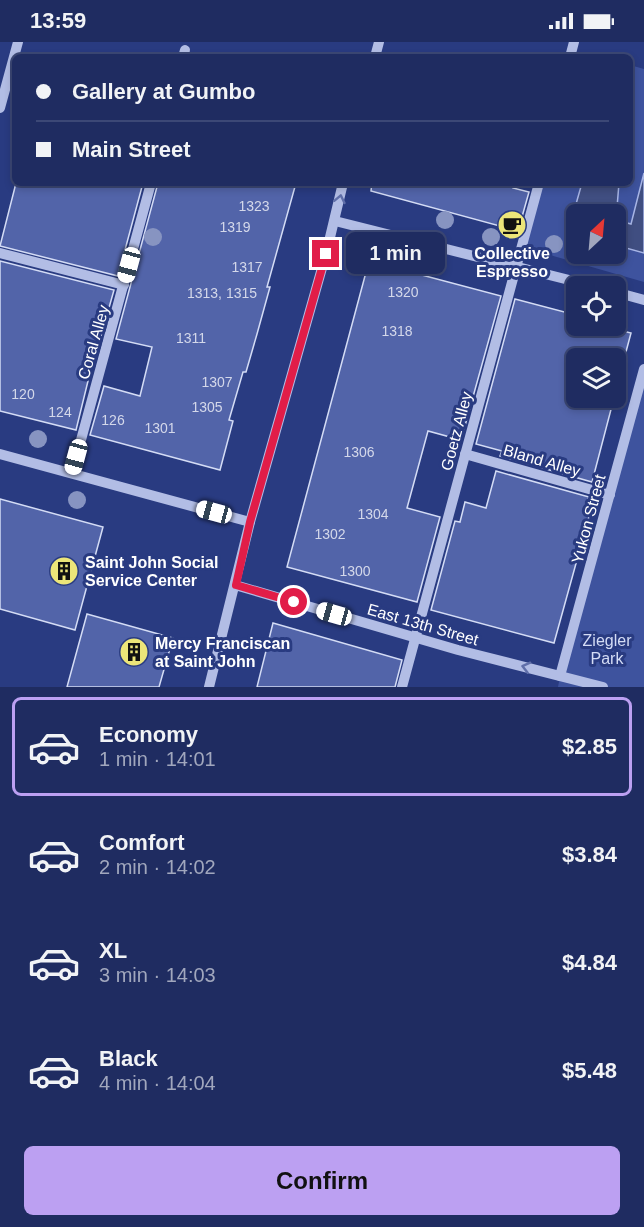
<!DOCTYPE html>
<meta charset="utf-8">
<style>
:root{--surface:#1f2c61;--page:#273467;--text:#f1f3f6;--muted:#a1a7bd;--line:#3c4876;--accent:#bca0f2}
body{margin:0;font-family:Arial,sans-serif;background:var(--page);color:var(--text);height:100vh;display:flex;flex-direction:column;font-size:22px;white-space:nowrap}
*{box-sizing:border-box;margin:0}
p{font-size:20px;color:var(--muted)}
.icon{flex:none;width:33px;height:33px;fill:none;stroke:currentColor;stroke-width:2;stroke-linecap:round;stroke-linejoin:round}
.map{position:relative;height:645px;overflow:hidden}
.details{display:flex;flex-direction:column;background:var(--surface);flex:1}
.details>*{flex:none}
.banner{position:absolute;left:12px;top:12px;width:621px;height:132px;border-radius:9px;box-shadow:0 3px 9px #0003,0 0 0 2px var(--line);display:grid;align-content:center;height:132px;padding:0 24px;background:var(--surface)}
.needle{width:39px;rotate:26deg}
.tools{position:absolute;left:566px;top:162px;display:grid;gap:12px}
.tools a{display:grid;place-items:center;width:60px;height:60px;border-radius:9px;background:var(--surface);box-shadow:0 3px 9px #0003,0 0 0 2px var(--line);font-size:30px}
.end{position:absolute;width:27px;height:27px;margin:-14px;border:8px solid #e11d48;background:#fff;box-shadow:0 0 0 3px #fff}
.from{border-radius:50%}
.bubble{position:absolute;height:42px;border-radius:9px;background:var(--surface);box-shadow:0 3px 9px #0003,0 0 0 2px var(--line);font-size:20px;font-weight:800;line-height:42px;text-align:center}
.car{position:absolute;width:18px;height:36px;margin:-18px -9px;border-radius:8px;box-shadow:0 0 4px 2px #0007;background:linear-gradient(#fff 24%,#345 0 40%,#fff 0 76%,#345 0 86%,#fff 0)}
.banner b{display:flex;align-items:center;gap:21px;height:57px;font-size:22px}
.banner b+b{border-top:2px solid var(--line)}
.banner i{width:15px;height:15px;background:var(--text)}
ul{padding:10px 0 0;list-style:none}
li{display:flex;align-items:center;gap:18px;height:99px;margin:0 12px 9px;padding:0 12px;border:3px solid transparent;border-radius:9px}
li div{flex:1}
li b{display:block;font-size:22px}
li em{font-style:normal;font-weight:800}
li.on{border-color:var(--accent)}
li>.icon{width:54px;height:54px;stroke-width:1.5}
.action{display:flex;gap:12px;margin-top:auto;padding:12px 24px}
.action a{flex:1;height:69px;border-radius:9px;background:var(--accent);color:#111;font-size:24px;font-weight:800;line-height:69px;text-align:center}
.status{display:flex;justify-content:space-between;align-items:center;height:42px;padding:0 30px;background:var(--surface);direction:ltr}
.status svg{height:16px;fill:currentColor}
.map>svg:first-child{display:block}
.green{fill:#3e539e;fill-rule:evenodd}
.water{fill:#404e81;stroke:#a7b5e6;stroke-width:1.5}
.building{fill:#5264a9;stroke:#d4dcf5;stroke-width:1.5}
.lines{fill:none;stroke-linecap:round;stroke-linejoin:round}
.minor{stroke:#b2bde5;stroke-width:10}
.tree{fill:#8794c1}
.oneway{stroke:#606fa9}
.route{stroke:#e11d48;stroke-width:8}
.labels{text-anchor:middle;stroke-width:6;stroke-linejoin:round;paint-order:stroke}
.number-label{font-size:14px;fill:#d4d8ea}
.poi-label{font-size:16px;font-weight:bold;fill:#fff;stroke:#293b81;text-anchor:start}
.street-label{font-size:16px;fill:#fff;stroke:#293b81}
.park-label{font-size:16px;fill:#d4dcf5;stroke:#293b81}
</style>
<div class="status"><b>13:59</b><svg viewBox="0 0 49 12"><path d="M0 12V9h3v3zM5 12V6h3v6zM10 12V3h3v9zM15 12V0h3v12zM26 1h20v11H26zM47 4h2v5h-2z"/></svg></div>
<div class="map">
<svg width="644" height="645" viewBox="0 0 644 645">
<rect width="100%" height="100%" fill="#293b81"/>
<g class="green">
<path d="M630 23 644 27V240L522 205 539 141H630ZM576 172H615V212H576Z"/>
<polygon points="644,327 644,645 558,645 560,634"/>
</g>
<polygon class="water" points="644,131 644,211 615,203 615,172 576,172 576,193 568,190 582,141 619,141 616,178 631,182"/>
<g class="building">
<polygon points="16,141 143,141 118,234 0,204"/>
<polygon points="158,141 296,141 267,245 270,245 257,292 246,330 243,330 229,378 233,379 220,428 90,393 104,344 140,354 152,305 116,297"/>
<polygon points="372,141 514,141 513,146 529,150 518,189 371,149"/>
<polygon points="0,219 114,248 101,294 99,294 76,388 0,369"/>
<polygon points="369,219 501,254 461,398 428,389 407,466 440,475 417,560 287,525"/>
<polygon points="515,257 576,273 576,284 603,284 631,291 615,351 615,316 576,316 576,356 614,356 592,440 500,414 502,409 476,402"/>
<polygon points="496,429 589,455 588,458 593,460 554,601 431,568 455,479 460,480 465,460 486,466"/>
<polygon points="0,457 103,485 75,588 0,567"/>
<polygon points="87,572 173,596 159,645 67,645"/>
<polygon points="273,581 402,618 395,645 257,645"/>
</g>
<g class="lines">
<g class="minor">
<polyline points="183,15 185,8"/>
<polyline points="375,15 379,0"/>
<polyline points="570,15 574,0"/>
<polyline points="0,66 18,0"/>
<polyline points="335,179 593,244"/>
<polyline points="0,211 124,243"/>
<polyline points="615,250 644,258"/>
<polyline points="0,412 250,480"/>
<polyline points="465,412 610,453"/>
<polyline points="72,431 151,141"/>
<polyline points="235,543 458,608 603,645"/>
<polyline points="560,634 644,327"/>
<polyline points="209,645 250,480 326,212 343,141"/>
<polyline points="402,645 539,141"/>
</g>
</g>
<g class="tree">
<circle cx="445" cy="178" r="9"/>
<circle cx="153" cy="195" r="9"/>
<circle cx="491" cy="195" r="9"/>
<circle cx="554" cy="202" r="9"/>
<circle cx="427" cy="218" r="9"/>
<circle cx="38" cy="397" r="9"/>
<circle cx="77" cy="458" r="9"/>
</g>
<defs><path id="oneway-chevron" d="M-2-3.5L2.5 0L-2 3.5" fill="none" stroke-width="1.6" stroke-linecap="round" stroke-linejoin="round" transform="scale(1.5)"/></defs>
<g class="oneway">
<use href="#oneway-chevron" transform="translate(340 157) rotate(-78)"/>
<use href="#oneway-chevron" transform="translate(526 625) rotate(-166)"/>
</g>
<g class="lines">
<polyline class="route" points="294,560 236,543 250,480 326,212"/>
</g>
<defs>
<g id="cafe-disc" transform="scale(1.5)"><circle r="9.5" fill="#ece579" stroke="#293b81"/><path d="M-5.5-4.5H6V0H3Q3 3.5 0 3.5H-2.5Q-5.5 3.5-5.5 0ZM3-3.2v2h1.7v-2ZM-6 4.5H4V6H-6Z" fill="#111"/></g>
<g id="building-disc" transform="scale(1.5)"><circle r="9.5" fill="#ece579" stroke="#293b81"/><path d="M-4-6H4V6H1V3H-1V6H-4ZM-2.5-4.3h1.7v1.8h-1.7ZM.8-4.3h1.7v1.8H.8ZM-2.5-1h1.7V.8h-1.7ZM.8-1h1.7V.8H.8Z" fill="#111"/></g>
</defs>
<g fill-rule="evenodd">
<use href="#cafe-disc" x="512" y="183"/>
<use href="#building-disc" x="64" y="529"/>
<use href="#building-disc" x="134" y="610"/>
</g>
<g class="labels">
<g class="number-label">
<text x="254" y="169">1323</text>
<text x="235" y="190">1319</text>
<text x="247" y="230">1317</text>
<text x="403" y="255">1320</text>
<text x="222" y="256">1313, 1315</text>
<text x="397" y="294">1318</text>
<text x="191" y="301">1311</text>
<text x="217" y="345">1307</text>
<text x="23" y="357">120</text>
<text x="207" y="370">1305</text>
<text x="60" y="375">124</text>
<text x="113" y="383">126</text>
<text x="160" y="391">1301</text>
<text x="359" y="415">1306</text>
<text x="373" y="477">1304</text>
<text x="330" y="497">1302</text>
<text x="355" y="534">1300</text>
</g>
<g class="poi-label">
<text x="512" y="217" text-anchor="middle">Collective<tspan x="512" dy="18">Espresso</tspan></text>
<text x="85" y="526">Saint John Social<tspan x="85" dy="18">Service Center</tspan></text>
<text x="155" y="607">Mercy Franciscan<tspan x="155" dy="18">at Saint John</tspan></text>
</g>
<g class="street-label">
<text transform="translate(93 300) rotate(-74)" y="6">Coral Alley</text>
<text transform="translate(456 389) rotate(-75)" y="6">Goetz Alley</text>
<text transform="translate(542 418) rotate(16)" y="6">Bland Alley</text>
<text transform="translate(588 477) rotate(-75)" y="6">Yukon Street</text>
<text transform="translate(423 582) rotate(16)" y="6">East 13th Street</text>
</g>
<g class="park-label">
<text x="607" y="604">Ziegler<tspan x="607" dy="18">Park</tspan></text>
</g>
</g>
</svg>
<div class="tools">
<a><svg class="needle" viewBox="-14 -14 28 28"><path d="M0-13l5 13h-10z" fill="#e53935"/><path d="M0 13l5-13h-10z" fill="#a1a7bd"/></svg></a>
<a><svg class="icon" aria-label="locate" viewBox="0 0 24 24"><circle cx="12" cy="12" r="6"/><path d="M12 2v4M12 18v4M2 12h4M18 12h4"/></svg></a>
<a><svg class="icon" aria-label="layers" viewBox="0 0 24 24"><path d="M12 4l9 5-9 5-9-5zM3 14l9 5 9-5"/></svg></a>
</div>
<i class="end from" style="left:294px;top:560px"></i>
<i class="end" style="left:326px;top:212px"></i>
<div class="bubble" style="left:346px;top:190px;width:99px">1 min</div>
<i class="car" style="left:129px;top:223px;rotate:195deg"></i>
<i class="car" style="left:76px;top:415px;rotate:195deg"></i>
<i class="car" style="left:214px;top:470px;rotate:285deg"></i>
<i class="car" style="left:334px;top:572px;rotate:286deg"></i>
<div class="banner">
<b><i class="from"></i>Gallery at Gumbo</b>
<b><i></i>Main Street</b>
</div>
</div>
<section class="details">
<ul>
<li class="on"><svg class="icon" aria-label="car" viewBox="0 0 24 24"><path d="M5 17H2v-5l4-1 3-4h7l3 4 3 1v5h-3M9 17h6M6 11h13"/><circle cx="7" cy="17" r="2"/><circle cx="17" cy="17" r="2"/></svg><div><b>Economy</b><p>1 min · 14:01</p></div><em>$2.85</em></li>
<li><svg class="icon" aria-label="car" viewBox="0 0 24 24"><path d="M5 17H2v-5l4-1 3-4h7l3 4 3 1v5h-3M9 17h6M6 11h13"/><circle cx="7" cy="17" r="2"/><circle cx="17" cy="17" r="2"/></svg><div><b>Comfort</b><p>2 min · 14:02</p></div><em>$3.84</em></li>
<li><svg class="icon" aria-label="car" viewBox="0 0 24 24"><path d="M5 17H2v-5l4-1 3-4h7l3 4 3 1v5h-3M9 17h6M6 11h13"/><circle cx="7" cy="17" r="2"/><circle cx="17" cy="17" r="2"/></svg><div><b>XL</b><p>3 min · 14:03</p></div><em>$4.84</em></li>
<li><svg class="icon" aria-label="car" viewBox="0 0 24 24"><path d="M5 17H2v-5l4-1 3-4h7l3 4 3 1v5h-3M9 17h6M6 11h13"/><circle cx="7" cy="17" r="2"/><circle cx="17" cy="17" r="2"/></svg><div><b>Black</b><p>4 min · 14:04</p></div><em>$5.48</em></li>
</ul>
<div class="action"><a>Confirm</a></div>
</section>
